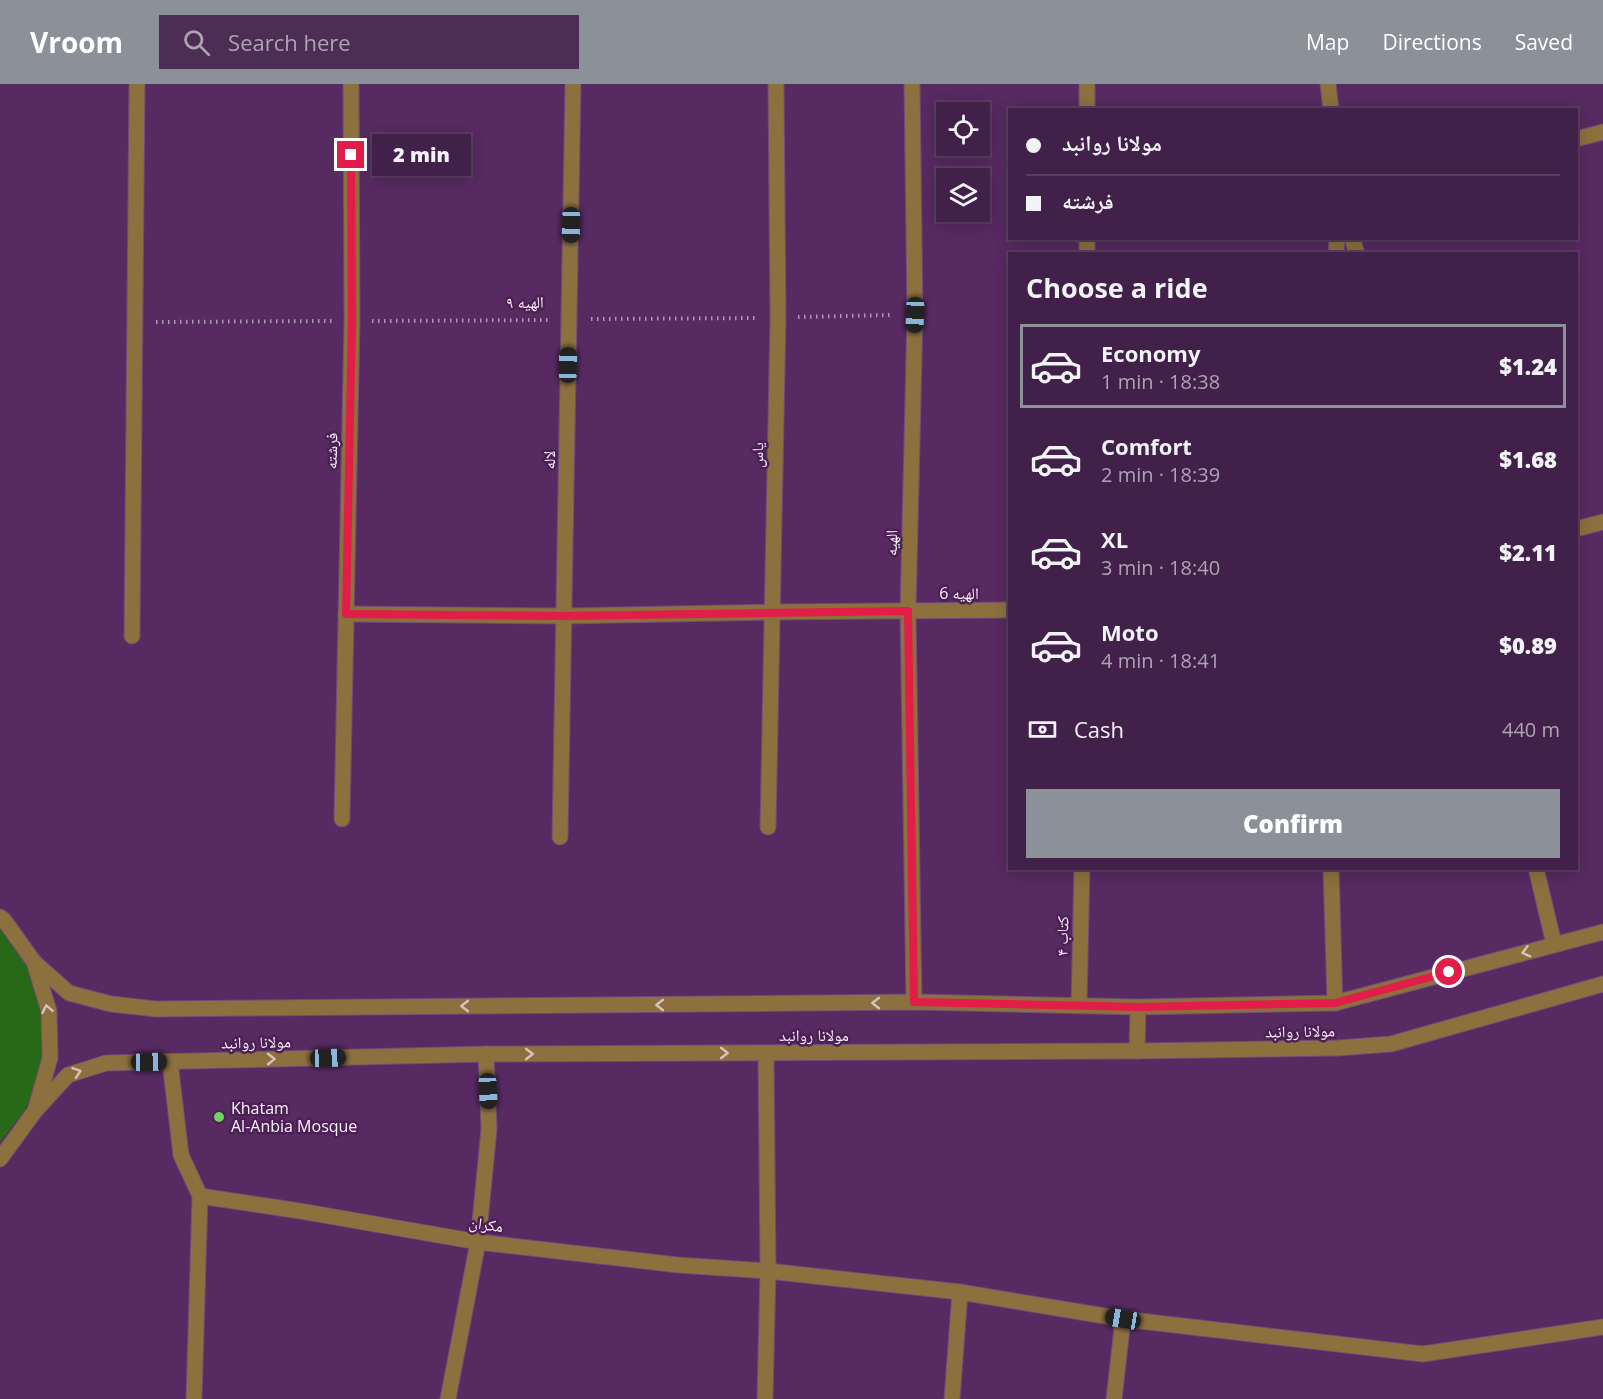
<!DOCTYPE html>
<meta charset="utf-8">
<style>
:root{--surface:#412049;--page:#4c2d53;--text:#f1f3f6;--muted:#aea3b4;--line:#5a3e61;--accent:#8c9099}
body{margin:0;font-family:"Open Sans","Noto Naskh Arabic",sans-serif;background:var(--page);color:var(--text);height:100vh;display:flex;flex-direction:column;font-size:22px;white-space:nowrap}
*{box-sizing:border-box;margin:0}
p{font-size:20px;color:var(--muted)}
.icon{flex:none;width:33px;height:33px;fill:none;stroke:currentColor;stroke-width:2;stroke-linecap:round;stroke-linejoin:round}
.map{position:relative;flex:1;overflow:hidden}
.panel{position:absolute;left:1008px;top:168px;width:570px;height:618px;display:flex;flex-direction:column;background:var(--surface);border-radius:0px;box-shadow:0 3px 15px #0003,0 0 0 2px var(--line)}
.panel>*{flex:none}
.guide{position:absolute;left:1008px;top:24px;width:570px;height:132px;border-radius:0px;box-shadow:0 3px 15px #0003,0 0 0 2px var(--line);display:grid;align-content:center;height:132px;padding:0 18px;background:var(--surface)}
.buttons{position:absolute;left:936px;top:18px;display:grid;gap:12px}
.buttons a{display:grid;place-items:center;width:54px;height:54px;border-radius:0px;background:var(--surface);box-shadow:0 3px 15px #0003,0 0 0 2px var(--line);font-size:30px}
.end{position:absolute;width:27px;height:27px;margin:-14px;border:8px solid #e11d48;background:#fff;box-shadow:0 0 0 3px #fff}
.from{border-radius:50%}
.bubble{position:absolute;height:42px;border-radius:0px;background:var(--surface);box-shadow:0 3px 15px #0003,0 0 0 2px var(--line);font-size:20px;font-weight:800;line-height:42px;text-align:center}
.car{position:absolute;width:18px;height:36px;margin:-18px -9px;border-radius:8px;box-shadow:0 0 4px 2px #0007;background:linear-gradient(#222 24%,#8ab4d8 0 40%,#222 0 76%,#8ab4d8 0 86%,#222 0)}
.guide b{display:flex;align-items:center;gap:21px;height:57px;font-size:22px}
.guide b+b{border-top:2px solid var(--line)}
.guide i{width:15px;height:15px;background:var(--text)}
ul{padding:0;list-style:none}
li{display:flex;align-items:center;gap:18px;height:84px;margin:0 12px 9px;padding:0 6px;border:3px solid transparent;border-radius:0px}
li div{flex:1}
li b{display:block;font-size:22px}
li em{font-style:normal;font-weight:800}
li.active{border-color:var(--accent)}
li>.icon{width:54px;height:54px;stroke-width:1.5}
h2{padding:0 18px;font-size:27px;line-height:72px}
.pay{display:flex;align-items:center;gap:15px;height:66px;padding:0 18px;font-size:22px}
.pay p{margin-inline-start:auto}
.primary-button{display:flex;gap:12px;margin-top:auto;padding:12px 18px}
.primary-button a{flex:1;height:69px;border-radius:0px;background:var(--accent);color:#fff;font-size:24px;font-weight:800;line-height:69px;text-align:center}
header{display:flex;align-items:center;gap:36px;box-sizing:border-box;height:84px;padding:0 30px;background:var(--accent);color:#fff}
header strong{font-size:28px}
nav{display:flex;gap:33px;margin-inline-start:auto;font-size:21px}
.search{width:420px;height:54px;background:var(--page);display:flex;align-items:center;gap:15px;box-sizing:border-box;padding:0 21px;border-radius:0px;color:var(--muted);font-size:22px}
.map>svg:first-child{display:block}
.green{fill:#286918}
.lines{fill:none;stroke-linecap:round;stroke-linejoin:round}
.minor-casing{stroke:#714a7a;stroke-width:17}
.tertiary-casing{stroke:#714a7a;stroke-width:17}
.path{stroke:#b096b6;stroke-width:4;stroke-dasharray:1.5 4.5;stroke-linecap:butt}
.minor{stroke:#8c703e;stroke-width:15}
.tertiary{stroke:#8c703e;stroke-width:15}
.oneway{stroke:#d4c3ba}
.route{stroke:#e11d48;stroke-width:8}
.poi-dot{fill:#72d25d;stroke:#4c2055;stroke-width:2}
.labels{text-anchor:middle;stroke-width:5;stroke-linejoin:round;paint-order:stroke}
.street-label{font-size:16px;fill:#fbf0fd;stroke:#4c2055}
.poi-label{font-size:16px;fill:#fbf0fd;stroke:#4c2055;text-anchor:start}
</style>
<header>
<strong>Vroom</strong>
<div class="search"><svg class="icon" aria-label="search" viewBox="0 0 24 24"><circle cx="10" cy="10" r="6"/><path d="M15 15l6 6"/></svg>Search here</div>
<nav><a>Map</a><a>Directions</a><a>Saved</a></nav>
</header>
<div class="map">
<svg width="1603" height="1315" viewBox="0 0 1603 1315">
<rect width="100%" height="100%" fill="#572a61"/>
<polygon class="green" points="0,845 29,886 43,932 42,980 26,1025 0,1058"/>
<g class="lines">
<g class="minor-casing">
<g id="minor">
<polyline points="912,0 915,230 908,527 914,918"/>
<polyline points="1328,0 1331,26"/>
<polyline points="1087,26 1087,0"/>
<polyline points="1576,55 1603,48"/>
<polyline points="1352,154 1357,170"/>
<polyline points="1087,170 1087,154"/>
<polyline points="1336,170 1337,154"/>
<polyline points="1576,445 1603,438"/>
<polyline points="346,530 564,532 771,528 1010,526"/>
<polyline points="132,552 137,0"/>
<polyline points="342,735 352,237 351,0"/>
<polyline points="768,743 778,234 776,0"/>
<polyline points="560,753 573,0"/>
<polyline points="1331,784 1335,919"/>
<polyline points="1536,784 1554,860"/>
<polyline points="1079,921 1082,784"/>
<polyline points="200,1112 300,1127 478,1158 678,1181 768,1187 960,1208 1123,1235 1423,1270 1603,1243"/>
<polyline points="448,1315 478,1158 489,1045 486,970"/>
<polyline points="765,1315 768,1187 766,969"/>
<polyline points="952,1315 960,1208"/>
<polyline points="1114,1315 1123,1235"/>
</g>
</g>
<g class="tertiary-casing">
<g id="tertiary">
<polyline points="0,833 4,836 34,878 49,927 50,974 35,1027 0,1075"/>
<polyline points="34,878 69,909 111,920 156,925 914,918 1138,923 1335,919 1603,848"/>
<polyline points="1137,967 1138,923"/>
<polyline points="170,978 181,1071 200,1112 194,1315"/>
<polyline points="35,1027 68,991 106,979 486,970 1137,967 1337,964 1391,960 1603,900"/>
</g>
</g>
<g class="path">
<polyline points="798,233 893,231"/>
<polyline points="591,235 758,234"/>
<polyline points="372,237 548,236"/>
<polyline points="156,238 332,237"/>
</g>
<use href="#minor" class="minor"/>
<use href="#tertiary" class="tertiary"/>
</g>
<defs><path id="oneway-chevron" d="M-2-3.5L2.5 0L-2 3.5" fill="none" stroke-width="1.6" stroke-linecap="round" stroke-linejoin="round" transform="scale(1.5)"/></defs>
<g class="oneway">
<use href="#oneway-chevron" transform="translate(1526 868) rotate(165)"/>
<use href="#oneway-chevron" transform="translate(876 919) rotate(180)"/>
<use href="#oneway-chevron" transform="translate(660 921) rotate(180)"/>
<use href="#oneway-chevron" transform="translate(465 922) rotate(180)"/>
<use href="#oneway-chevron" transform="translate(47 925) rotate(-101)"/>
<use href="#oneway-chevron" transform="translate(724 969)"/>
<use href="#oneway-chevron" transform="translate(529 970)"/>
<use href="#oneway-chevron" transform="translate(271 975) rotate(-1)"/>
<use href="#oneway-chevron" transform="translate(77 988) rotate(-19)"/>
</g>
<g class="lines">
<polyline class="route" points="351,71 352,237 346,530 564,532 908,527 914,918 1138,923 1335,919 1449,888"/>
</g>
<circle class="poi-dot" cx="219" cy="1033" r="6"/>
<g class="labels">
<g class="street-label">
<text transform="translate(525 218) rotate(-1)" y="6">الهیه ۹</text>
<text transform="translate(331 367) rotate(-89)" y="6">فرشته</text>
<text transform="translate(757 371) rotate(-89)" y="6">یاس</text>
<text transform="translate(549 376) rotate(-89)" y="6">لاله</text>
<text transform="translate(891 459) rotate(-89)" y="6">الهیه</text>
<text x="959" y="515">الهیه 6</text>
<text transform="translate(1062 852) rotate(-89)" y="6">کتاب ۴</text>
<text transform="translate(1300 947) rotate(-1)" y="6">مولانا روانبد</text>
<text x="814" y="957">مولانا روانبد</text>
<text transform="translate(256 958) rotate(-1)" y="6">مولانا روانبد</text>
<text transform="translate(486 1140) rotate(8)" y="6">مکران</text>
</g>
<g class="poi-label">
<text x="231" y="1030">Khatam<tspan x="231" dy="18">Al-Anbia Mosque</tspan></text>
</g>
</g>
</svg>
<div class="buttons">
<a><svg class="icon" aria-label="locate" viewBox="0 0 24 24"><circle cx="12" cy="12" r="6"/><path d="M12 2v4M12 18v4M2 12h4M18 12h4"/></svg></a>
<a><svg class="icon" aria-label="layers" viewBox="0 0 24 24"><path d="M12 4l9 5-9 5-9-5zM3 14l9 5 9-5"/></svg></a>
</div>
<i class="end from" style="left:1449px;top:888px"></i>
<i class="end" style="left:351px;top:71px"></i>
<div class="bubble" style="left:372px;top:50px;width:99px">2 min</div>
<i class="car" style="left:571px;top:141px;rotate:181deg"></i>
<i class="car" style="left:915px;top:231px;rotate:182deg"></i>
<i class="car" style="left:568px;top:281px;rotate:1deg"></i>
<i class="car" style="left:328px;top:974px;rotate:88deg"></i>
<i class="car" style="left:149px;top:978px;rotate:89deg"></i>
<i class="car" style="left:488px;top:1007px;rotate:177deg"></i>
<i class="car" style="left:1123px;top:1235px;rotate:280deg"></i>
<div class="guide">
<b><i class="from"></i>مولانا روانبد</b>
<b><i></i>فرشته</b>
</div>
<section class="panel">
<h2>Choose a ride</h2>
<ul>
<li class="active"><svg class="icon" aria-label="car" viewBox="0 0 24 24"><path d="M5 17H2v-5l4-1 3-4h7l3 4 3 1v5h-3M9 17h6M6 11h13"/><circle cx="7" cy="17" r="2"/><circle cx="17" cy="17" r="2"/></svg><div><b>Economy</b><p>1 min · 18:38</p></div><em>$1.24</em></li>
<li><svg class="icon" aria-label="car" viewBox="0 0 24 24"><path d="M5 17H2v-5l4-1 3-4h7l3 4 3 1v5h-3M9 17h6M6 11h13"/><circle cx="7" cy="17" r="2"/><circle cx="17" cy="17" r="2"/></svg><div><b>Comfort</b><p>2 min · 18:39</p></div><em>$1.68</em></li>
<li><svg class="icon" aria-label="car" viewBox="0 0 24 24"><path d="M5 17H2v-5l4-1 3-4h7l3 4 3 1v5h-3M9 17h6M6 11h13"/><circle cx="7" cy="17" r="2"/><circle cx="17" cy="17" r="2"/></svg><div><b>XL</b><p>3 min · 18:40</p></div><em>$2.11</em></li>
<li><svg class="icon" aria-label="car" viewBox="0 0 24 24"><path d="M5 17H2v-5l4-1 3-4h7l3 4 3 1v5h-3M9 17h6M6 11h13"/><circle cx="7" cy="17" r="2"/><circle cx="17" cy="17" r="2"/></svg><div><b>Moto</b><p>4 min · 18:41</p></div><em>$0.89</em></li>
</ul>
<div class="pay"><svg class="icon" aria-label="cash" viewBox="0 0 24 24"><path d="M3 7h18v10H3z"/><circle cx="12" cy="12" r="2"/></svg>Cash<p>440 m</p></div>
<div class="primary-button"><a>Confirm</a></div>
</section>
</div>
